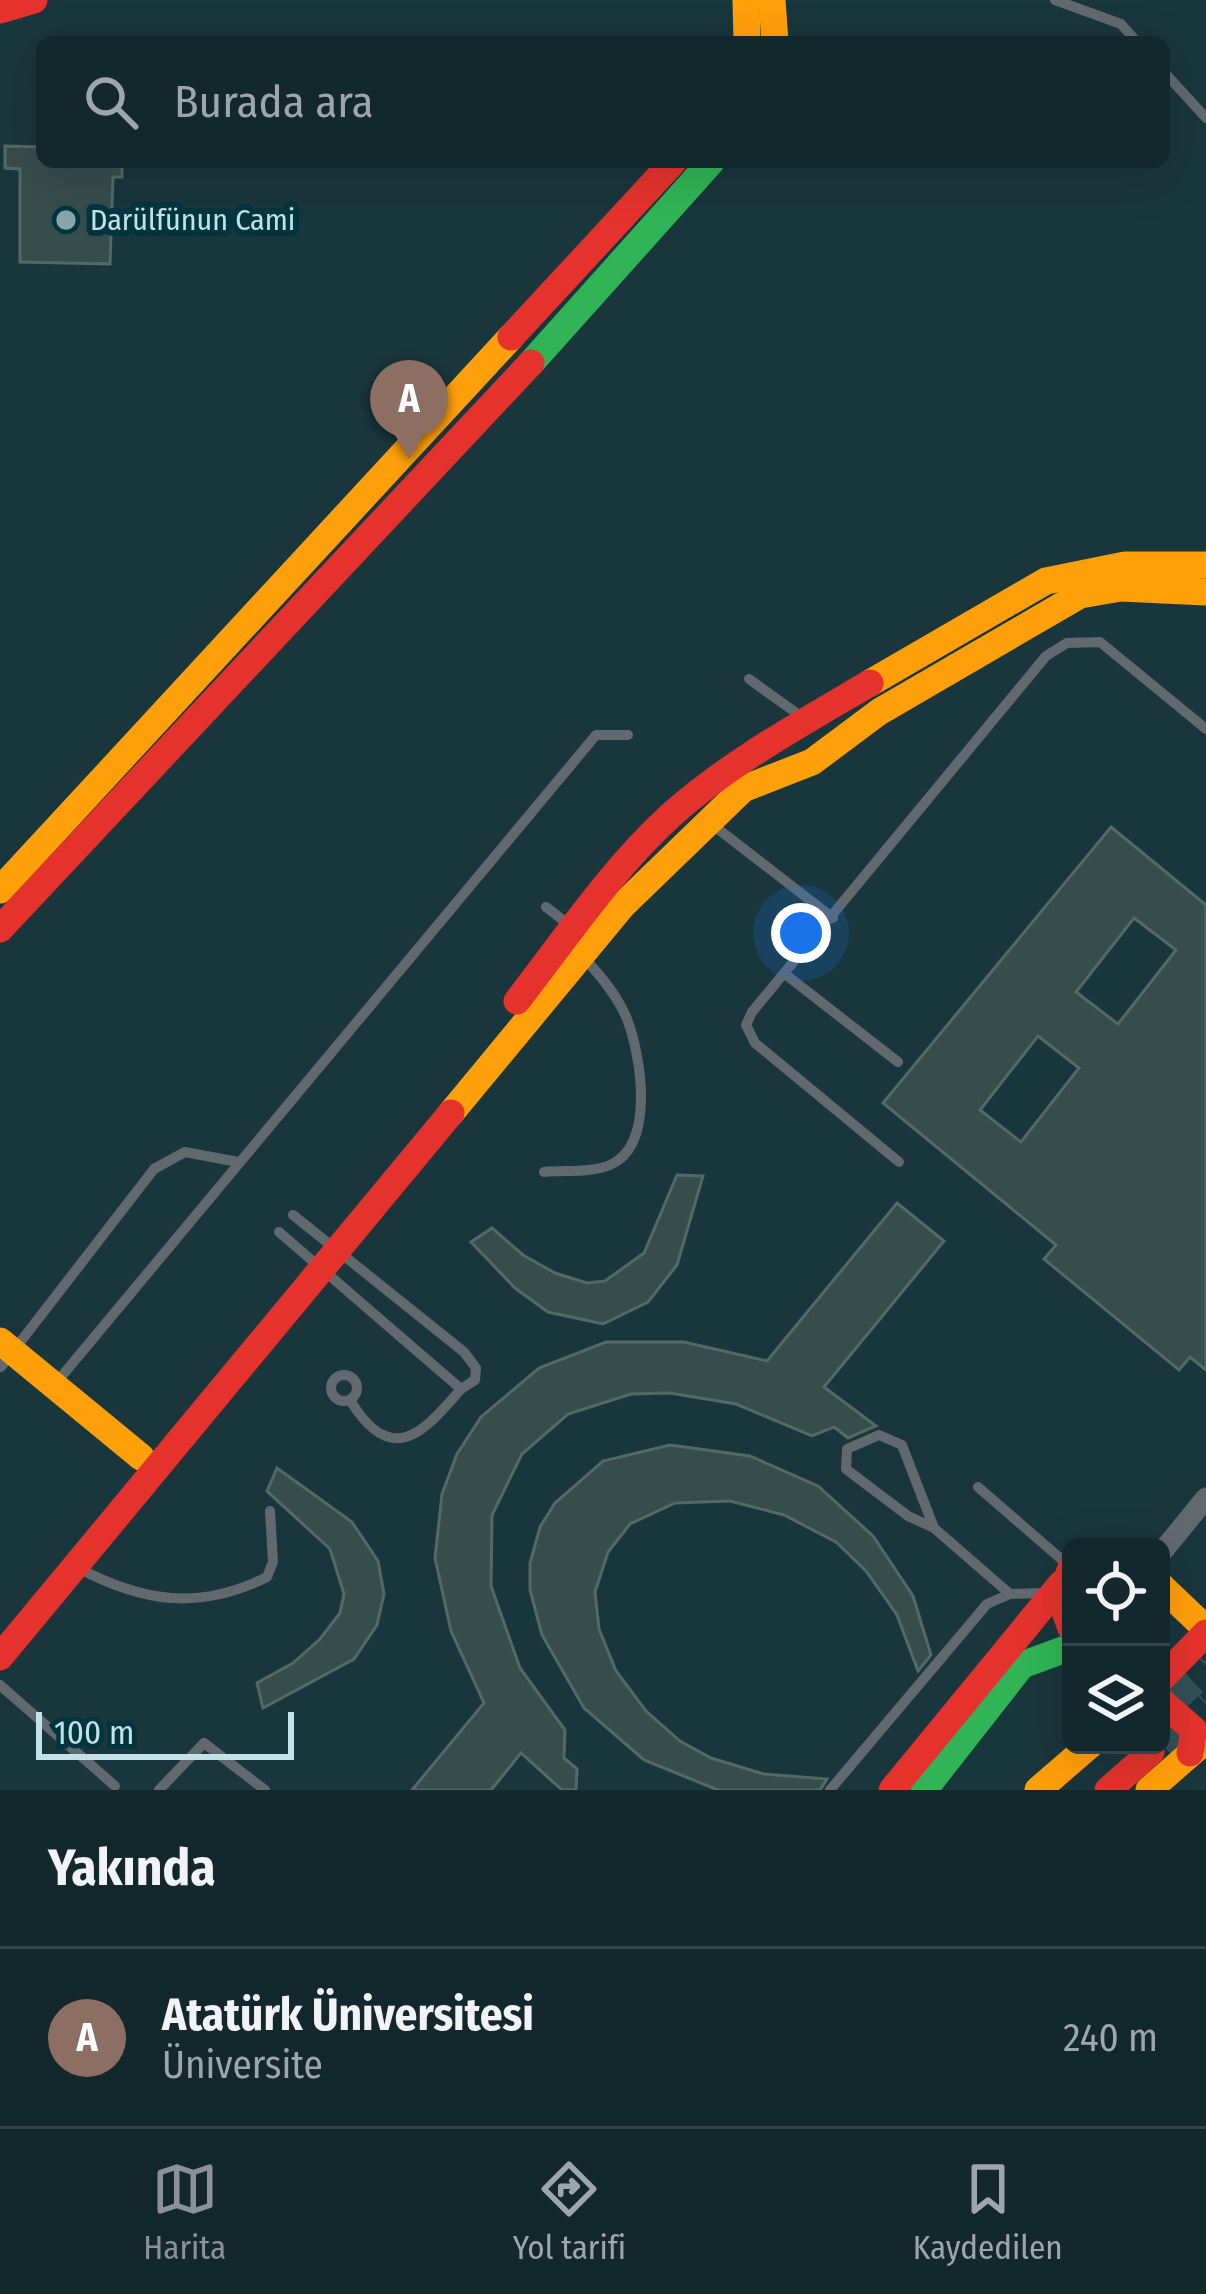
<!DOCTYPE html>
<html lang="tr">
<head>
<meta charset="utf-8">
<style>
  :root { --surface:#13282d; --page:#1c3035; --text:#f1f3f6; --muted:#9da6aa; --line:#324449; --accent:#8c9099 }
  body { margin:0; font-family:"Fira Sans Condensed",sans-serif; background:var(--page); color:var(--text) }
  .controls { position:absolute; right:36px; bottom:36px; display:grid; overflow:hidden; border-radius:18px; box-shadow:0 12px 48px #0002 }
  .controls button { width:108px; height:108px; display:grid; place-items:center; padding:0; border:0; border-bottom:3px solid var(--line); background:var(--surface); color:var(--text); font:60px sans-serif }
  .scale { position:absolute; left:36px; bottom:30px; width:258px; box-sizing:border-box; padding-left:12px; border:6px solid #c2e1e8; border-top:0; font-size:33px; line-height:42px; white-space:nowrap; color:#c2e1e8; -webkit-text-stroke:9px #003540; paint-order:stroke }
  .you { position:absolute; left:801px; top:933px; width:42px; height:42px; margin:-30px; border:9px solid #fff; border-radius:50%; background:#1a73e8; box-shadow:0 0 0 18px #1a73e833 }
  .badge { display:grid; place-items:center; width:78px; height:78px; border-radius:50%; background:var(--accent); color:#fff; font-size:39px; font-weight:700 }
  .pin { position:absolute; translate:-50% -99px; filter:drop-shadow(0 3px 6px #0008) }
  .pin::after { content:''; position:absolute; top:63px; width:42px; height:36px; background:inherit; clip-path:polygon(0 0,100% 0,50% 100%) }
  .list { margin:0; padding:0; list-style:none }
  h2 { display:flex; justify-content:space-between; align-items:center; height:156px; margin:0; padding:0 48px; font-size:51px }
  h2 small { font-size:39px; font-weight:400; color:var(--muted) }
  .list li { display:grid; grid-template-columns:78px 1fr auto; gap:36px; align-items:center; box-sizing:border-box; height:180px; padding:0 48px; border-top:3px solid var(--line) }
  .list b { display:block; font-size:45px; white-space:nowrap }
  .list p { margin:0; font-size:39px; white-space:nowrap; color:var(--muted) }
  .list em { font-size:39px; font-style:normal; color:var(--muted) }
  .icon { flex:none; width:66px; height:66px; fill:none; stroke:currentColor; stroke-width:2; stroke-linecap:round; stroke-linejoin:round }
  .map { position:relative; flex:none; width:1206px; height:1790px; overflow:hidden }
  .search { position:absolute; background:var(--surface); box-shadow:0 12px 48px #0002; left:36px; right:36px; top:36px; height:132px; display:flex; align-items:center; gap:30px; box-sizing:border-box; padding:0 42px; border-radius:18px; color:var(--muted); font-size:45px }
  .sheet { height:336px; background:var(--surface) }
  nav { display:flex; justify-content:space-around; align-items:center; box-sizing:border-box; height:168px; border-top:3px solid var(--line); background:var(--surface); font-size:33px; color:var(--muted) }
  nav a { display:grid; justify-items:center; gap:6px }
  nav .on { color:var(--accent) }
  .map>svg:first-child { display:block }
  .building { fill:#374d4b; stroke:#536966; stroke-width:3; fill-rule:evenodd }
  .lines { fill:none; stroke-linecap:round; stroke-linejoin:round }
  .highway-tunnel { stroke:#325056; stroke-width:39; stroke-dasharray:39 20; stroke-linecap:butt }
  .lane { stroke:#61696e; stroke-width:10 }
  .street { stroke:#61696e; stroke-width:21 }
  .fast { stroke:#30b455; stroke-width:27 }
  .slow { stroke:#ff9f0a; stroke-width:27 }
  .jam { stroke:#e5322d; stroke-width:27 }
  .poi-dot { fill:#87a5ac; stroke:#003540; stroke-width:4.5 }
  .labels { text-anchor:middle; stroke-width:12; stroke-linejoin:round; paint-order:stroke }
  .poi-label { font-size:30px; fill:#c2e1e8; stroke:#003540; text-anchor:start }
</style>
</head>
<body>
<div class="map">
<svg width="1206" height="1790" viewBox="0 0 1206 1790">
  <rect width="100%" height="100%" fill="#19363c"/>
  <g class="building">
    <path d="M5,146L42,147V162H122V177H113L110,264L20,262V169L5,168Z"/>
    <path d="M1111,827L1206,905V1370L1190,1357L1179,1370L1044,1259L1056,1245L883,1103ZM1134,918L1176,950L1118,1024L1076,992ZM1038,1036L1079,1068L1021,1142L980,1110Z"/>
    <path d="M677,1175L703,1176L677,1265L648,1302L603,1324L548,1312L515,1288L471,1242L492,1228L523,1255L555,1273L587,1283L605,1281L644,1253Z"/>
    <path d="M897,1203L944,1241L824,1387L876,1426L848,1438L834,1427L812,1436L736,1404L670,1393L631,1394L568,1414L522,1454L492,1515L491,1586L520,1668L565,1730L564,1758L577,1769L576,1790H562L521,1753L491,1790H412L484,1703L451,1631L435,1558L442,1494L457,1454L481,1417L539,1368L606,1342H684L767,1361Z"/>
    <path d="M670,1445L750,1456L818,1486L873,1536L913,1596L931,1655L918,1671L897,1615L866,1571L836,1542L784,1515L730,1501L675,1503L630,1524L608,1552L595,1592L599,1629L616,1671L646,1711L680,1741L711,1758L764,1774L827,1779L820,1790H718L644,1760L584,1708L542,1635L530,1590V1563L540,1527L555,1503L603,1461Z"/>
    <path d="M277,1468L352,1522L378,1561L384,1594L377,1625L354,1659L263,1708L257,1683L293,1663L320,1639L340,1613L344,1594L330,1549L267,1491Z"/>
  </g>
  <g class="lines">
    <g class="highway-tunnel">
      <path d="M1161,1704L1206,1663"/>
      <path d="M1161,1743L1206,1702"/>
    </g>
    <g class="lane">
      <path d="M1055,0L1121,24L1137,42"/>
      <path d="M1164,72L1206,118"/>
      <path d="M749,679L802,717"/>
      <path d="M709,822L833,918"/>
      <path d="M546,907L572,927"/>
      <path d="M785,974L898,1062"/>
      <path d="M899,1162L755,1043L746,1025L752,1012L1046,656L1067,643L1100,642L1206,729"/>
      <path d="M544,1172C564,1170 591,1173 610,1165C656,1145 641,1056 627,1019C617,995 601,976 584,958"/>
      <path d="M279,1232L461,1389L475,1380L476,1368L464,1352L293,1215"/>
      <path d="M1,1367L154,1169L185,1152L238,1162"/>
      <circle cx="344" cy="1388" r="13"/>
      <path d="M56,1383L596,735H628"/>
      <path d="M350,1400C392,1469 424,1432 461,1389"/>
      <path d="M978,1487L1068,1565"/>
      <path d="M934,1528L908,1516L846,1469L847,1449L879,1435L902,1445L934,1528L1010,1594"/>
      <path d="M78,1568C143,1602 199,1611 267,1577L273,1562L270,1511"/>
      <path d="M0,1685L115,1786"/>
      <path d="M159,1790L204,1743L265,1790"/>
      <path d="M830,1790L987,1604L1010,1594L1045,1593"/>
    </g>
    <path class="street" d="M1161,1553L1206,1498"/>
    <g class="fast">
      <path d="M531,363L711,162"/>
      <path d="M924,1790L1022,1665L1071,1647"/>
    </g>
    <g class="slow">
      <path d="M746,0L747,42"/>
      <path d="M772,0L775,42"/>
      <path d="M870,683L1046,581L1125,565H1206"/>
      <path d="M0,890L511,337"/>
      <path d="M451,1113L623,905L743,789L812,762L879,712L1080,595L1121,588L1206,592"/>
      <path d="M0,1341L141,1457"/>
      <path d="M1161,1586L1206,1629"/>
      <path d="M1038,1790L1090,1745"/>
      <path d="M1149,1790L1206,1740"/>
    </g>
    <g class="jam">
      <path d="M0,10L34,0"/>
      <path d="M511,337L673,162"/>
      <path d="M0,929L531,363"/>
      <path d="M517,1001C566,938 611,870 670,816C729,763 802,723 870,683"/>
      <path d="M1071,1568L1060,1598L1071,1628"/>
      <path d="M0,1657L451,1113"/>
      <path d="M1161,1679L1206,1633"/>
      <path d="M1161,1701L1194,1730L1190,1753"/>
      <path d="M892,1790L1061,1584"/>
      <path d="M1108,1790L1151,1752"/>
    </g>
  </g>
  <circle class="poi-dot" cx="66" cy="220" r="12"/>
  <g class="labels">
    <g class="poi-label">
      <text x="90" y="230">Darülfünun Cami</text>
    </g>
  </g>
</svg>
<div class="controls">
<button><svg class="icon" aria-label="locate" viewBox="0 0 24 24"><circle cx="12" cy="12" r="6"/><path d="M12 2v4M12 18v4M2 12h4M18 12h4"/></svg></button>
<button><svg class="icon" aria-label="layers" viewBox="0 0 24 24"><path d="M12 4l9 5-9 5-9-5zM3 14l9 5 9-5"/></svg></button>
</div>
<div class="scale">100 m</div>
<div class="you"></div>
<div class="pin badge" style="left:409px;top:459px;background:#8d6e63">A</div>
<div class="search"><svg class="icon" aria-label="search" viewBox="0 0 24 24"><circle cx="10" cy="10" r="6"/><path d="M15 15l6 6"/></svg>Burada ara</div>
</div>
<section class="sheet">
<h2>Yakında<small></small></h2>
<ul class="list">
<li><span class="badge" style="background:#8d6e63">A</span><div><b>Atatürk Üniversitesi</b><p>Üniversite</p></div><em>240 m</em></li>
</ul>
</section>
<nav>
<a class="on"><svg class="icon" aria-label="map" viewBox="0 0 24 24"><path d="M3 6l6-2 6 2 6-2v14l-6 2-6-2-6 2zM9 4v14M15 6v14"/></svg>Harita</a>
<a><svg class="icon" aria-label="directions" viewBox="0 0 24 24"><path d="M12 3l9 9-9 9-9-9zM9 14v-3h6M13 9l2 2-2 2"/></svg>Yol tarifi</a>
<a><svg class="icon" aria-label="saved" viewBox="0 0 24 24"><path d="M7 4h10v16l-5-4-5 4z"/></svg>Kaydedilen</a>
</nav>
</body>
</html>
